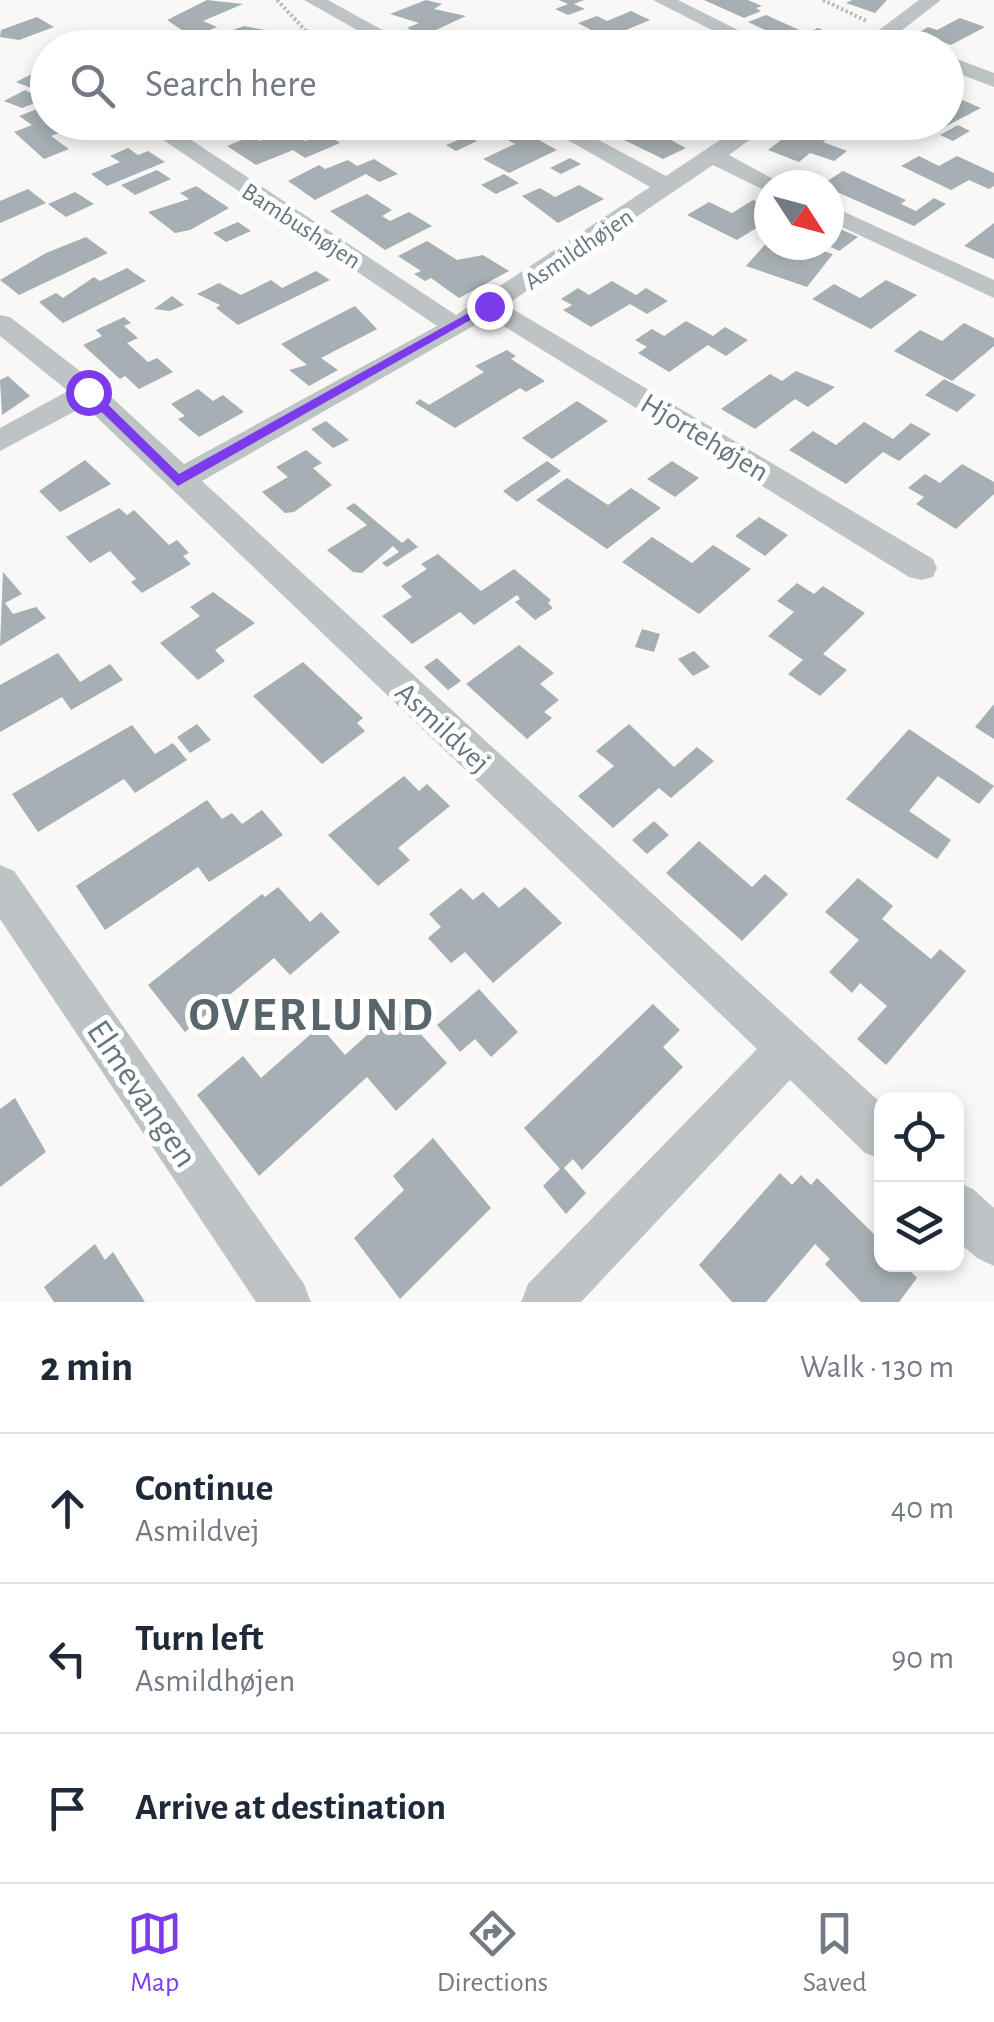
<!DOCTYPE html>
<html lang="en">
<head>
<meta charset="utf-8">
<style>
  :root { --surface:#fff; --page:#f6f6f7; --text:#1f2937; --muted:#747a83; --line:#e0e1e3; --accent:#7c3aed }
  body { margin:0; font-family:"Alegreya Sans",sans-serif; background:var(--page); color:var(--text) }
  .controls { position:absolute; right:30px; bottom:30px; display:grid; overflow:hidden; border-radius:20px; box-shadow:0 5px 15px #0003 }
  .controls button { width:90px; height:90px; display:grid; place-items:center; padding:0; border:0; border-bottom:2px solid var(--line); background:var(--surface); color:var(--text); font:50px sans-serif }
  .compass { position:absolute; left:754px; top:170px; width:90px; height:90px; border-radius:50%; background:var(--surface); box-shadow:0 5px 15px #0003; rotate:126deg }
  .stop { position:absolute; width:30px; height:30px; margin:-22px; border:8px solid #7c3aed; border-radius:50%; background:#fff }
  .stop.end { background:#7c3aed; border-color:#fff; box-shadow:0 2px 10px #0008 }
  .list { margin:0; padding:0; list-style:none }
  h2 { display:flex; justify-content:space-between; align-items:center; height:130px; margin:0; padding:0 40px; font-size:42px }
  h2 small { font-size:32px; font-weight:400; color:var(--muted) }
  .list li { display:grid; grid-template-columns:65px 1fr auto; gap:30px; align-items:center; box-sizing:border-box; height:150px; padding:0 40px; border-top:2px solid var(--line) }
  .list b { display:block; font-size:38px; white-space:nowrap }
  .list p { margin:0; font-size:32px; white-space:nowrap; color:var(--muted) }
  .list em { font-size:32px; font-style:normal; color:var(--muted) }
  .icon { flex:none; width:55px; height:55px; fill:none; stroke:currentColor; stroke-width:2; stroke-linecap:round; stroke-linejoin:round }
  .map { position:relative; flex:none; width:994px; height:1302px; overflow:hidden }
  .search { position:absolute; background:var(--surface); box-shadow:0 5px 15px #0003; left:30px; right:30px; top:30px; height:110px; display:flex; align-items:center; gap:25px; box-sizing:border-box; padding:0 35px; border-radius:55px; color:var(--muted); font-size:38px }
  .sheet { height:580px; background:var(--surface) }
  nav { display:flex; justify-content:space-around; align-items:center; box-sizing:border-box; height:140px; border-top:2px solid var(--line); background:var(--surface); font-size:28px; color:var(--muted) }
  nav a { display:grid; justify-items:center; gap:5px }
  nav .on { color:var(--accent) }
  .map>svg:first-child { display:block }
  .building { fill:#a6afb3 }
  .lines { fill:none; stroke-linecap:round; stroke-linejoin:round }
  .path { stroke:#b9bdbe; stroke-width:4; stroke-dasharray:2.5 2.5; stroke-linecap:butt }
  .street { fill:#bec4c6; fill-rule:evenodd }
  .route { fill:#7c3aed }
  .labels { text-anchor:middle; stroke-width:10; stroke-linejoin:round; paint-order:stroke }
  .far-street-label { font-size:25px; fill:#66787e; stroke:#fff }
  .street-label { font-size:30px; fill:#66787e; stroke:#fff }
  .near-street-label { font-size:35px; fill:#66787e; stroke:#fff }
  .near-district-label { font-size:48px; font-weight:bold; letter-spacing:2.5px; fill:#58656a; stroke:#fff }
</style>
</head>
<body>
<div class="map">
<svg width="994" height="1302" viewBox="0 0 994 1302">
  <rect width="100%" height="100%" fill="#f9f8f7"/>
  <g class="building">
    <path d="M207,0L243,4L203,21L217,27L192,37L167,20Z"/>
    <path d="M426,0L442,4L434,9L466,16L423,36L407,28L419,23L390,14Z"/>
    <path d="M559,0H584L574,4L585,9L568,15L555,9L568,4Z"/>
    <path d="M704,0H748L762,6L756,8L761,11L744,18Z"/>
    <path d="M852,0H887L875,13L846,3Z"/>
    <path d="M631,11L650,20L614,35L627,41L610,48H594L600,45L593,41L604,37L578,23L597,16L607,21Z"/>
    <path d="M766,15L806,33L818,28L839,37L804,48L748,22Z"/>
    <path d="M37,17L54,27L19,40L0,37L1,30Z"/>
    <path d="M960,18L985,27L951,45L918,33L928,27L937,30Z"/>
    <path d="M244,26L265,30L287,48H252L230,31Z"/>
    <path d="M671,30L709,48H631Z"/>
    <path d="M444,33L451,37L461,33L491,48H449L424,41Z"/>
    <path d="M48,66V83L36,90L16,82Z"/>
    <path d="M46,88L48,98L22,108L4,101L25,90L33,94Z"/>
    <path d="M953,96L981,108L933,133L909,122H946V99Z"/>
    <path d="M45,106L48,122L84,123L51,136L69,149L44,159L14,132L32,125L19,116Z"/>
    <path d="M193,122H220V123L190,135L179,128Z"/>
    <path d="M442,122H500L470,137L477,141L456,151L446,145L463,138Z"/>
    <path d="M635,122L643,126L694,124L667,138L686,148L663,159L612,134Z"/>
    <path d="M804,122L838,131L823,142L847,151L834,161L810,153L799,162L768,150Z"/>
    <path d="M958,125L970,131L953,141L940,135Z"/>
    <path d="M517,128L557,150L509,173L483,159L515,144L500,136Z"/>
    <path d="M287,130L305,141L324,133L340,143L305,158L293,150L256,165L227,146L252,136L260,141Z"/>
    <path d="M128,148L138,155L148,151L165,162L107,186L91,174L120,162L110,156Z"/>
    <path d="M919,156L939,166L957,156L994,173V186L989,189L969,180L951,190L901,166Z"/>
    <path d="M570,158L581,164L561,174L550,168Z"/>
    <path d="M374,159L398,174L379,182L366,174L315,200L288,181L319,165L325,169L348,160L357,166Z"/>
    <path d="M157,170L171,179L135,195L121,185Z"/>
    <path d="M843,171L906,200L901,204L916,211L934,198L946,204L914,226L821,185Z"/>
    <path d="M504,174L519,183L496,194L481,185Z"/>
    <path d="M579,185L604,199L558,223L522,196L540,188L555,197Z"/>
    <path d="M196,186L229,208L190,230L175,233L148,212L189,199L180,193Z"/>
    <path d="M28,189L46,203L0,223V201Z"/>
    <path d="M75,192L94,204L66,217L48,204Z"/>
    <path d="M367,194L392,210L382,216L390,221L409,212L432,226L385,250L330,211Z"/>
    <path d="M753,200L769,208V220L737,240L687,215L709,202L732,213Z"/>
    <path d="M238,222L251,231L226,242L213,233Z"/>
    <path d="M994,223V259L964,246Z"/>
    <path d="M836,227L858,237L839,251L829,246V231Z"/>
    <path d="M86,237L108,253L19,295L0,280L46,253Z"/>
    <path d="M769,240V245H804L833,254L807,287L746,266Z"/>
    <path d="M427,241L457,260L483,255L509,271L459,298L431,278L425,281L414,274L421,271L398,256Z"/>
    <path d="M127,268L146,281L63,323L39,302L56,293L63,298L94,277L100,281Z"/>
    <path d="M316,271L330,280L238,325L216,308L220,305L197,294L219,283L241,295L271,280L282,288Z"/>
    <path d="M886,280L917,295L871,329L812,299L834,284L860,298Z"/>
    <path d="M612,281L636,295L646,288L668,301L647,314L630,304L591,327L563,310L572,305L561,299L578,288L589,295Z"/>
    <path d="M172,296L184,305L170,311L154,309Z"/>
    <path d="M355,306L377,329L321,358L338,370L309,386L289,370L307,365L281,344Z"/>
    <path d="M124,317L131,323L124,326L138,338L127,343L148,362L157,358L173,372L139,389L125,376L120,379L83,345L102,336L96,330Z"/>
    <path d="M686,321L713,336L725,327L748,340L726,356L708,345L669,372L638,353L647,347L635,340L652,329L664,336Z"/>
    <path d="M964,323L994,338V346L952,381L894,351L920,330L942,341Z"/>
    <path d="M507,350L516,356L511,359L545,381L526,392L520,388L455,428L415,403L420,399L429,405L484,372L475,366Z"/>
    <path d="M796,371L835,387L808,407L795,399L755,429L721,409L770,374L782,381Z"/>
    <path d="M8,376L30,396L2,415L0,380Z"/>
    <path d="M944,379L976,395L957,412L925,395Z"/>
    <path d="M198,389L213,401L223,395L244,412L199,437L178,419L185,416L171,404Z"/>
    <path d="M577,401L608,421L552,459L522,438Z"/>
    <path d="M326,421L349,440L333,448L311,429Z"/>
    <path d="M864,422L893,439L911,423L931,434L899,461L883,452L846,484L789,450L813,431L836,445Z"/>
    <path d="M306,450L322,463L313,468L332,485L294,512L285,513L262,492L288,477L276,467Z"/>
    <path d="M85,460L111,484L60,512L39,491Z"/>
    <path d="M547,461L561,471L517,502L503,491Z"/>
    <path d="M672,461L699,478L675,497L647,479Z"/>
    <path d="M962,464L994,482V494L956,529L916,504L924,497L908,488L925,474L940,483Z"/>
    <path d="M567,478L608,505L631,488L661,508L607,549L536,500Z"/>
    <path d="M354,503L402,543L408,538L418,547L387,567L382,563L399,552L393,546L362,573L353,572L327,550L367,525L346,508Z"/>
    <path d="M119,508L127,515L134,510L169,545L177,540L189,553L183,556L191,564L142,593L131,582L136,579L110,551L90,563L66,537Z"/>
    <path d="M759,517L788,535L765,556L735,536Z"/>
    <path d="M652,537L692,563L713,545L751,569L699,614L622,562Z"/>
    <path d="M438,554L481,591L514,569L551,600L548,603L553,608L535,620L515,602L520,599L517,595L474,625L460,612L412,644L382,616L412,597L401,586L427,569L421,564Z"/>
    <path d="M3,572L22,594L5,603L13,614L36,607L46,618L0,646Z"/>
    <path d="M797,583L814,594L823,586L865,613L823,654L847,670L820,696L788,674L803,660L768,636L794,612L777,601Z"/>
    <path d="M213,592L255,623L215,650L225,661L198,680L160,643L200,616L190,607Z"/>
    <path d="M642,629L660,634L654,652L635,647Z"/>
    <path d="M519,645L554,673L540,684L559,700L544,712L552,718L527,739L466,684Z"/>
    <path d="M694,651L710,667L693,676L678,659Z"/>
    <path d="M58,653L80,682L110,664L123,680L71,710L62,697L0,732V685Z"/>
    <path d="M437,658L461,681L448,690L424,667Z"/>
    <path d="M303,662L363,718L357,723L365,731L322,764L253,696Z"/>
    <path d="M994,704V739L975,727Z"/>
    <path d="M197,724L211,740L190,753L177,737Z"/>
    <path d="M629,724L674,767L697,747L714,761L671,798L659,788L613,828L578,796L614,766L596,751Z"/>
    <path d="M132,725L155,754L173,743L187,760L135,793L124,779L38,832L12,794Z"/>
    <path d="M909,729L994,786L979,804L938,776L909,811L951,840L937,859L846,799Z"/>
    <path d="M404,776L419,791L427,784L450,806L398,848L410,860L378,886L328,835Z"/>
    <path d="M207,800L222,819L232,813L242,824L262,810L283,835L209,882L198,867L105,930L76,886Z"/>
    <path d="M654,821L669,835L647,854L632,840Z"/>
    <path d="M699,841L752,887L765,874L788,894L742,941L666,873Z"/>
    <path d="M858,878L893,906L882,919L931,959L940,949L966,971L886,1065L857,1039L887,1006L860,983L852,993L829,972L859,940L825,912Z"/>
    <path d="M278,887L310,922L321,912L340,932L290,975L274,958L185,1032L148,985L262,894L265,897Z"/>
    <path d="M525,887L562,923L493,983L465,952L451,963L428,938L441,927L429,914L461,888L473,900L483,892L499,908Z"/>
    <path d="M479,989L518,1032L491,1057L475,1039L460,1052L437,1025Z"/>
    <path d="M653,1004L680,1030L663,1047L683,1067L582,1170L573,1159L564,1168L586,1193L566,1214L543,1186L560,1169L524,1128Z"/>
    <path d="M397,1008L447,1063L396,1111L367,1077L259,1176L197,1095L243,1056L261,1078L320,1026L345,1055Z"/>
    <path d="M15,1098L46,1152L0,1187V1109Z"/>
    <path d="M433,1138L491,1208L400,1299L354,1238L404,1190L393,1176Z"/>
    <path d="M780,1173L792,1185L801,1175L811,1185L817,1178L882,1242V1264H904L917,1278L899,1302H861L825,1264L830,1259L815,1244L766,1302H732L699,1265Z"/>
    <path d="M95,1244L105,1260L113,1252L145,1302H54L44,1287Z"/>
  </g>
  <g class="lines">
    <g class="path">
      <path d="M277,0L322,48"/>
      <path d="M823,0L867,21"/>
      <path d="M211,134L237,122"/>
    </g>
    <g class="street">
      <path d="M304,0H328L415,48H389Z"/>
      <path d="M653,0H678L774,48H747Z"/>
      <path d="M919,0H941L879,48H855Z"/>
      <path d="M946,55L994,73V87L946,69Z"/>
      <path d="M137,122H164L456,315L650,187L536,122H565L666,176L747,122H774L729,155L784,185H769V191L764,190L713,165L506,305L933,559L937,568L933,577L921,580L909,577L489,317L202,481L882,1104V1159L865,1153L790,1080L581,1302H521L528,1284L757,1049L85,406L0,451V428L68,391L0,336V315L10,317L98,385L184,464L437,326Z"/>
      <path d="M829,205L994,280V298L829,221Z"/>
      <path d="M0,865L14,871L304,1284L311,1302H256L0,919Z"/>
      <path d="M956,1182L973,1189L994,1208V1266L977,1258L956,1240Z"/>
    </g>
  </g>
  <path class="route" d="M485,304L495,306L178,486L81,392L92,389L179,474Z"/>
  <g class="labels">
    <g class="far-street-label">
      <text transform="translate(302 225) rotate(33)" y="9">Bambushøjen</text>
      <text transform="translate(578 248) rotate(-34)" y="9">Asmildhøjen</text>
    </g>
    <g class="street-label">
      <text transform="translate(705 437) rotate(31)" y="10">Hjortehøjen</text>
      <text transform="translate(443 727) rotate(43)" y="10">Asmildvej</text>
    </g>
    <g class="near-street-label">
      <text transform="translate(143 1093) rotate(56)" y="12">Elmevangen</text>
    </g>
    <g class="near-district-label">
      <text x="312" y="1030">OVERLUND</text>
    </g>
  </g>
</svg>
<div class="controls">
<button><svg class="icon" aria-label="locate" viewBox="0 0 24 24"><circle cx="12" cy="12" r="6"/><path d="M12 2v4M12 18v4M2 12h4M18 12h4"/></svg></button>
<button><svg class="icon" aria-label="layers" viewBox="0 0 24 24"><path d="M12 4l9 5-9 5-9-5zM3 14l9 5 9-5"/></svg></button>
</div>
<svg class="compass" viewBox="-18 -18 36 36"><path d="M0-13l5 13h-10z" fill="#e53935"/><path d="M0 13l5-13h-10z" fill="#747a83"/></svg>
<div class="stop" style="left:88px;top:392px"></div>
<div class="stop end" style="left:489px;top:306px"></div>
<div class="search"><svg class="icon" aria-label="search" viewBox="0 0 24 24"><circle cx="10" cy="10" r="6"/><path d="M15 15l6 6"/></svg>Search here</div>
</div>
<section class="sheet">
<h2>2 min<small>Walk · 130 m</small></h2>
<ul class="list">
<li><svg class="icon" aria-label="ahead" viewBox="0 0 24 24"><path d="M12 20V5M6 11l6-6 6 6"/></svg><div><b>Continue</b><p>Asmildvej</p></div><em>40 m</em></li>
<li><svg class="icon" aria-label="left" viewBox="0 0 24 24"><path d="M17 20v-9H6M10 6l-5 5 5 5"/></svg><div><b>Turn left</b><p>Asmildhøjen</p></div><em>90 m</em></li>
<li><svg class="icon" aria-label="arrive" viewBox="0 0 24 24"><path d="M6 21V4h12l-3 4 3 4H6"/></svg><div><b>Arrive at destination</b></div></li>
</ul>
</section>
<nav>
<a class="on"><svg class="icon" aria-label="map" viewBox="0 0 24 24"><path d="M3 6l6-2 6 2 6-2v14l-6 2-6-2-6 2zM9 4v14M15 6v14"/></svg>Map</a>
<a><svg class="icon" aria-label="directions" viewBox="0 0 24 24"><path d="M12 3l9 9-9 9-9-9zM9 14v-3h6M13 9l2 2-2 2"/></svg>Directions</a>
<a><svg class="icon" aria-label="saved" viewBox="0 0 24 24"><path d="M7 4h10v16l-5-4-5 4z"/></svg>Saved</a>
</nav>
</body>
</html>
